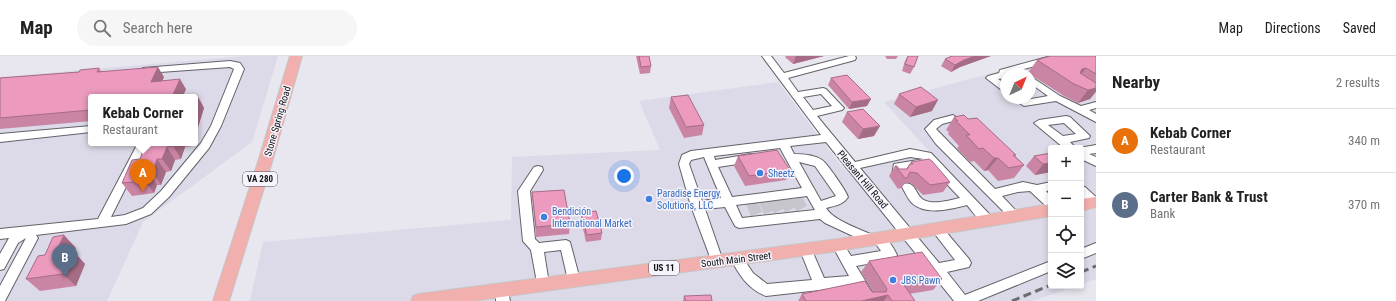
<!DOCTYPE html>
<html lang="en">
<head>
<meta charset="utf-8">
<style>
  :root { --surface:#fff; --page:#f6f6f6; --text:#222; --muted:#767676; --line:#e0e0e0; --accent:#8660da }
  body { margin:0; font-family:"Roboto Condensed",sans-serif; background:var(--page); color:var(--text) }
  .controls { position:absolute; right:12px; bottom:12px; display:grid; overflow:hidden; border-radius:4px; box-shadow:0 2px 6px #0003 }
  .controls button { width:36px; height:36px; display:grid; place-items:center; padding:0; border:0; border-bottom:1px solid var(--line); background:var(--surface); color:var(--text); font:20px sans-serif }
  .compass { position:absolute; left:1000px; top:12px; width:36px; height:36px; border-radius:50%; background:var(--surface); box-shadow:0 2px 6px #0003; rotate:43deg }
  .you { position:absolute; left:624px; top:120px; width:14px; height:14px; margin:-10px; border:3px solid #fff; border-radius:50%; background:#1a73e8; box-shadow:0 0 0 6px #1a73e833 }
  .badge { display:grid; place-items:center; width:26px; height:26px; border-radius:50%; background:var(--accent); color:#fff; font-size:13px; font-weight:700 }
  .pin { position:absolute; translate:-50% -33px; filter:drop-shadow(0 1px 2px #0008) }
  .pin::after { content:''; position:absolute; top:21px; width:14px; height:12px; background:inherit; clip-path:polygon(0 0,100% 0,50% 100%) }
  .popup { position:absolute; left:88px; top:38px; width:110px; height:52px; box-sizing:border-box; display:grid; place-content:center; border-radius:4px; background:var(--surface); filter:drop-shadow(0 1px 3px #0005); font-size:13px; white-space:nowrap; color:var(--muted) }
  .popup b { font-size:15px; color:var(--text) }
  .popup::after { content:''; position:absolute; left:50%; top:100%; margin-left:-8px; border:8px solid transparent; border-top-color:var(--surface) }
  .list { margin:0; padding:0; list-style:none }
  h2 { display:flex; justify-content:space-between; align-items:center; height:52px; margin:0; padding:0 16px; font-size:17px }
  h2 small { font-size:13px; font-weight:400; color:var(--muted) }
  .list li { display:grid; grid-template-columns:26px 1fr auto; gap:12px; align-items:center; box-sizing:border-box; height:64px; padding:0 16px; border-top:1px solid var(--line) }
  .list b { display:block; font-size:15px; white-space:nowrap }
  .list p { margin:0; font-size:13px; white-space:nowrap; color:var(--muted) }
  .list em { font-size:13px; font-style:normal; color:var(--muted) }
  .icon { flex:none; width:22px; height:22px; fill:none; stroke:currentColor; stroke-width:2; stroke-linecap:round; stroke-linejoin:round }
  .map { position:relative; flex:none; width:1096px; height:245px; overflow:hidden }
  header { display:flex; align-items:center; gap:24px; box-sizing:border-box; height:56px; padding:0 20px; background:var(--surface); border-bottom:1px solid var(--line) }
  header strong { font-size:19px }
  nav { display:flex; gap:22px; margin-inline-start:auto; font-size:14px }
  .search { width:280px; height:36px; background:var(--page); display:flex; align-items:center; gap:10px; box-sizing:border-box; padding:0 14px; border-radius:22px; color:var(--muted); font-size:15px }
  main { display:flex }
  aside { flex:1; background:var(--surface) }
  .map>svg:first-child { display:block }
  .built { fill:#dcd9e8; fill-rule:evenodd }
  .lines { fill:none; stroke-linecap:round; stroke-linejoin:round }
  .minor-tunnel { stroke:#c8c6cd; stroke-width:12; stroke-dasharray:12 6; stroke-linecap:butt }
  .minor-casing { stroke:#636268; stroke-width:2 }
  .major-casing { stroke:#c6c6c6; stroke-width:2 }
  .minor { fill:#fff; fill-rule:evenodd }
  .major { fill:#f1afad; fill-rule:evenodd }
  .rail { stroke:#6d6c71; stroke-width:3; stroke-dasharray:8 4.5; stroke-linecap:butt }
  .wall { fill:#cb85a4 }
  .shaded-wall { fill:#a56c86 }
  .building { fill:#ec9bbf; stroke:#a56c86 }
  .shop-dot { fill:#3f7fe0; stroke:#f5f3fb; stroke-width:1.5 }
  .labels { text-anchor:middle; stroke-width:3; stroke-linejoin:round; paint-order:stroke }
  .shield { fill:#f5f3fb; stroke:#555559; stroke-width:1 }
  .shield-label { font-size:9px; font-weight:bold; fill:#111113 }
  .street-label { font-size:10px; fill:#111113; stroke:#f5f3fb }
  .shop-label { font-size:10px; fill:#366cbe; stroke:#f5f3fb; text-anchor:start }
</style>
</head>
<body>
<header>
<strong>Map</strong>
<div class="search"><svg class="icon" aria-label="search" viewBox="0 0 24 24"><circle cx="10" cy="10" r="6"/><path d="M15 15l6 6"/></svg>Search here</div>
<nav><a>Map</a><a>Directions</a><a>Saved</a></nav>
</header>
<main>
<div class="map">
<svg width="1096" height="245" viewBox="0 0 1096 245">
  <rect width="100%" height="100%" fill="#e8e6ee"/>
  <g class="built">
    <path d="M245,0H278L252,86L143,166L107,245H0V21ZM91,41H195V87H91Z"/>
    <path d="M1057,0H1096V223L1081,228V92H1051V230H1076L1032,245H250L263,186L511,164L512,101L660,94L639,45L778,26L842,111L929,95L884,46ZM1006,18H1030V42H1006Z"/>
  </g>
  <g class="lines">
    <g class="minor-tunnel">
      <path d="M796,142L802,153"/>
      <path d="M785,143L791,155"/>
      <path d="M774,144L780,156"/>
      <path d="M765,145L770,157"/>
      <path d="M752,147L757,159"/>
    </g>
    <defs>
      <g id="minor">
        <path d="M762,0H771L784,17L849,0H855L856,2L855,4L788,22L798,36L823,32L826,33L842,50L844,52L842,54L817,60L855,106L910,93L931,97L992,161L994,164L992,167C982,171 973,156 967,149C951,153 926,160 912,147C908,143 905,136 902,131L904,128C915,125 915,137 922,143C932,150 950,144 960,142L928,108L923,111L903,114L901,122H893L892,119L894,108L924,103L910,101L860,112L939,207L955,204L931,173L933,170L937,168L941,170L969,203L971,207L969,211L947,216L965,239L1051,205V215L978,245H954L826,86L790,90L794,98C803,98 815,99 822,104C827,107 846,135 848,141C843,149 834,150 826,152C834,165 860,173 875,180C885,176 893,191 897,199L895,203L856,210L878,245H864L855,230L766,240C748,233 739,219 731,203L733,199L737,198L741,199L753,217L767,228L812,224L800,194L802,190L806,189L810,190L824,222L849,220L832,189L834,186L838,184L842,186L851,200L881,195L876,188L872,189L868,187L825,167L820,163L739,172L735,170L725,151L705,153L723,205L721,209L717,210L713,209L691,150L679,108L682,99L691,95L821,79ZM821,38L832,50L813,54L803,41ZM780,92L802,132L732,141L718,111L751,106L755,105L756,102L755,99L751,98L715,104L714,100ZM704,101L721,142L702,145L689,108L691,104ZM799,106L815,110L836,140L821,145ZM807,140L815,154L742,162L736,149Z"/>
        <path d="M1051,0H1065L1064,2L1006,18V22L998,23L1006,28V36L1003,35L986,22L988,20L999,17L1000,14Z"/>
        <path d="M230,5L240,7L244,13L221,70L209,92L169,141L151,158L126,168L36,179L38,182L5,245H0V230L26,182L18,187L4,213L0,214V198L9,182L0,183V173L98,163L138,87H148L111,161L125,159L143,152L161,135L201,87L211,70L234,13L230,11L146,17L143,16L141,14L143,12Z"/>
        <path d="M1030,20L1060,40L1081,50L1096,46V52L1089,54L1096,58V66L1056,45L1024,50L1012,42H1023L1026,44L1048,40L1030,27Z"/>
        <path d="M953,59L958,62L957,64L942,68L936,73L995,133L1023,126L1037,129L1051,126V134L1046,135L1051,141V152L1047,151L1030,135L1018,136L1002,140L1021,160L1019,163L1015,165L1011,163L936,88L925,73L934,64Z"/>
        <path d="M1066,60L1070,61L1090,80L1089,82L1070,86L1076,92H1064L1034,67L1039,64ZM1064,67L1076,78L1063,80L1048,69Z"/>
        <path d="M91,70V76L0,86V78Z"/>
        <path d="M1096,89V97L1089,98L1096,101V110L1081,103V92H1079Z"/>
        <path d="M538,110L542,111L543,114L530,135L535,183L539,187L566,184L570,186L580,224L579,228L574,229L569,228L568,224L561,194L544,196L549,228L548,232L543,233L538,232L531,194L523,185L518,135L534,111Z"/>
        <path d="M1081,130L1085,131L1096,141V151L1091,150L1081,141Z"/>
        <path d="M1096,187V197L1081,203V193Z"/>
        <path d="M502,228L507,230L510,245H496V234L497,230Z"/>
      </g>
      <g id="major">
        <path d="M290,0H302L272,106L229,245H213L258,106Z"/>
        <path d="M1096,141V151L1081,155V143Z"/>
        <path d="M1051,148V160L838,195L472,245H411L413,240L419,238L838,183Z"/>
      </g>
    </defs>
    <use href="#minor" class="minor-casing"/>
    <use href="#major" class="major-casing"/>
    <use href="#minor" class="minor"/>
    <use href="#major" class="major"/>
    <g class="rail">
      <path d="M1081,216L1096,210"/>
      <path d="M1012,245L1051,229"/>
    </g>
  </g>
  <g class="wall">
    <path d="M636,0H649L651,10L650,17L640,18Z"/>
    <path d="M786,0H824L793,8L785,1Z"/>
    <path d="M885,0H898L896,3H887Z"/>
    <path d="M908,0H918L914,11L910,18L902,15L905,5Z"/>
    <path d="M952,0H991L960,11L951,16L941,10L945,3Z"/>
    <path d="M1096,0V36L1090,43L1078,47L1064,40L1028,17L1037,4Z"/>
    <path d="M99,12L101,15L164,21L162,25L186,33L183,41L197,39L204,52L195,81V41H91V65L0,73V22L79,16Z"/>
    <path d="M831,22L867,50L849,53L828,29Z"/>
    <path d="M899,38L932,55L910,61L894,48Z"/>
    <path d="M671,41L704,69L702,79L684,82L669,52Z"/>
    <path d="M847,56L874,80L858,83L842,66Z"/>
    <path d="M954,61L968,63L1016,99L1015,100L1024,109L1014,122L998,125L988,114L984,115L974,105L970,106L957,92L959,90L948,78L949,76L946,74Z"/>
    <path d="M146,87H193L192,90L185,91L181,103L175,104L171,115L166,116L161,129H157L154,137L132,140L122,127L140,103Z"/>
    <path d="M1051,97V116L1035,119L1026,110L1034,100Z"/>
    <path d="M738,100L790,114L786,124L745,130L734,110Z"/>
    <path d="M911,106L950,126L943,136L923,139L911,127H905L901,132L898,133L889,120L895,110L899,113H906Z"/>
    <path d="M532,136L570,168L569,178L536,181L533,147Z"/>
    <path d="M581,157L602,177L601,184L586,186L581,164Z"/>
    <path d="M76,192L74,196L85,208L76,230L40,235L26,223L45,199Z"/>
    <path d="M869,205L942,223L933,234L909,238L915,245H798L802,238L874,236L861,216Z"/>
    <path d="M684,240L712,245H683Z"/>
  </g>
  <g class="shaded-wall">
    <path d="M796,0H824L793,8Z"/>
    <path d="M975,0H991L960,11L951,16L955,9L964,4Z"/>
    <path d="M158,11L164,21L157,36L151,26Z"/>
    <path d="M1086,12L1076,25L1082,13Z"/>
    <path d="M180,23L186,33L182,41H172Z"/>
    <path d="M1096,32V35L1090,43L1078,47L1088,34Z"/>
    <path d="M197,39L204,52L195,81V46Z"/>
    <path d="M871,43L867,50L849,53L852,46Z"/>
    <path d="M938,44L932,55L910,61L916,51Z"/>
    <path d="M880,70L874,80L858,83L863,73Z"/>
    <path d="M174,87H183L185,91L181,103L173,90Z"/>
    <path d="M167,91L175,104L171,115L162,103Z"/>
    <path d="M994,102H998L988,114L984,115Z"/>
    <path d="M157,103L166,116L161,129L153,116Z"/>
    <path d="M1051,107V116L1035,119L1043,108Z"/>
    <path d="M148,116L157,129L154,137L145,125Z"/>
    <path d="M64,179L76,192L74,196L85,208L76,230L63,218L55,198Z"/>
    <path d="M888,239L884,245H861Z"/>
  </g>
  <g class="building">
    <path d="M639,0H649L651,10L641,11Z"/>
    <path d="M908,0H918L914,11L905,8Z"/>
    <path d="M952,0H975L964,4L955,9L945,3Z"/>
    <path d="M1050,0H1096V18L1086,12L1082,13L1080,17L1096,27V32L1088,34L1074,28L1037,4Z"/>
    <path d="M158,11L151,26L180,23L172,41H91V54L0,62V22L79,16L80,14L99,12L97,16Z"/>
    <path d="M847,19L871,43L852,46L831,22Z"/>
    <path d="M921,31L938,44L916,51L899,38Z"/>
    <path d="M197,39L195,46V41H180Z"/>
    <path d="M688,39L704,69L686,71L671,41Z"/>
    <path d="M863,53L880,70L863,73L847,56Z"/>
    <path d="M964,59L968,63L977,62L1016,99H1013L1024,109L1009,112L998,102H994L983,92L979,93L966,79H970L956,65H958L954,61Z"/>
    <path d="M146,87H174L173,90L167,91L162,103H157L153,116H148L145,125L122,127L132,104L140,103Z"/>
    <path d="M777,94L790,114L749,120L738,100Z"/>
    <path d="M1051,97V107L1043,108L1034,100Z"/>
    <path d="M929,103L932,105L950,126L930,129L917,117L910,116L907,122H905L895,110H897L899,113H907L910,108H913L911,106Z"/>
    <path d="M564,134L570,168L536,171L532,136Z"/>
    <path d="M596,155L602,177L587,179L581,157Z"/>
    <path d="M64,179L55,198L73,196L63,218L26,223L38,200L45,199L53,181Z"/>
    <path d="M922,196L942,223L904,229L915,245H892L888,239L861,245H806L802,238L865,225L872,236H886L887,233L869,205Z"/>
    <path d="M711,239L712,245H686L684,240Z"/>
  </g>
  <g class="shop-dot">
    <circle cx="760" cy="117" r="4"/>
    <circle cx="649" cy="143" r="4"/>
    <circle cx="544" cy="161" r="4"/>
    <circle cx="893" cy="224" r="4"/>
  </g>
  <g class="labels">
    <g class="shield">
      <rect x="243" y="116" width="34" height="14" rx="3"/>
      <rect x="649" y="205" width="30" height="14" rx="3"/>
    </g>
    <g class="shield-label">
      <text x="260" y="126">VA 280</text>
      <text x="664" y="215">US 11</text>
    </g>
    <g class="street-label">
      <text transform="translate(277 65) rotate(-74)" y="4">Stone Spring Road</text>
      <text transform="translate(863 123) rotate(50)" y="4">Pleasant Hill Road</text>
      <text transform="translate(736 203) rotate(-7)" y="4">South Main Street</text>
    </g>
    <g class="shop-label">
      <text x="768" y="121">Sheetz</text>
      <text x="657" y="141">Paradise Energy<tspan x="657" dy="12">Solutions, LLC</tspan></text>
      <text x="552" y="159">Bendición<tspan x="552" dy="12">International Market</tspan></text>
      <text x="901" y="228">JBS Pawn</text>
    </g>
  </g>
</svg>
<div class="controls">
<button>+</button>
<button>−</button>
<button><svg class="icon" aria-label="locate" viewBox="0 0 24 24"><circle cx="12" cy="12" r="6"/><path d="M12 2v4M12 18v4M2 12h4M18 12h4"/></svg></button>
<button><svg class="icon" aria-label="layers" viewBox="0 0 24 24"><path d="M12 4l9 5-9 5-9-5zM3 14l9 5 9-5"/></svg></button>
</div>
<svg class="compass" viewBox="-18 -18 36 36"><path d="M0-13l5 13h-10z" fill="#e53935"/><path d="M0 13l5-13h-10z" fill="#767676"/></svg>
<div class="you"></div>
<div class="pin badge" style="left:143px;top:136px;background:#e8710a">A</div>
<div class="popup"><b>Kebab Corner</b>Restaurant</div>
<div class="pin badge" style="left:65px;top:221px;background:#5c6f8a">B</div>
</div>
<aside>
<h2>Nearby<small>2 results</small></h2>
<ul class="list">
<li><span class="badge" style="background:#e8710a">A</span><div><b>Kebab Corner</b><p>Restaurant</p></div><em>340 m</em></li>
<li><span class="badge" style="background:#5c6f8a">B</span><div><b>Carter Bank &amp; Trust</b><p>Bank</p></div><em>370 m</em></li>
</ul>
</aside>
</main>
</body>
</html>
